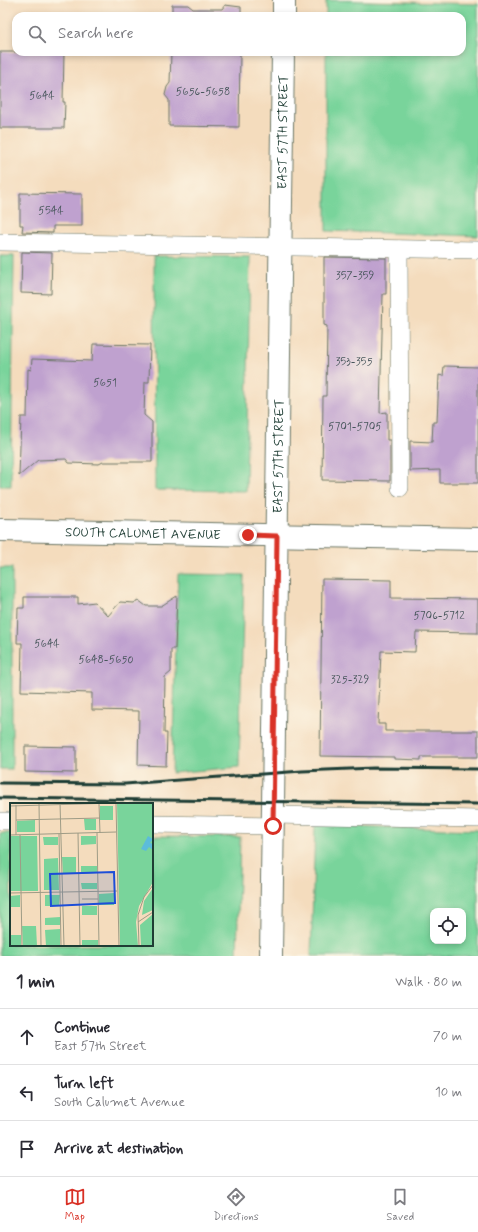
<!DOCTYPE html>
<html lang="en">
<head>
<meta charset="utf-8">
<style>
  :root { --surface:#fff; --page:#f7f7f7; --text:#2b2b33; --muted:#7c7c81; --line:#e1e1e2; --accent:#d93025 }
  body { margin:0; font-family:Mynerve,sans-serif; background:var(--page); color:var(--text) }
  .controls { position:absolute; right:12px; bottom:12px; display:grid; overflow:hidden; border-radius:8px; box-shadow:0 2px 6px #0003 }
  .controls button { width:36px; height:36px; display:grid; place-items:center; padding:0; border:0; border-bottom:1px solid var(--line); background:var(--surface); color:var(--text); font:20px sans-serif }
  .stop { position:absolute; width:12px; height:12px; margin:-9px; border:3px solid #d93025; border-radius:50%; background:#fff }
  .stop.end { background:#d93025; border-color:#fff; box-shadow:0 1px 4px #0008 }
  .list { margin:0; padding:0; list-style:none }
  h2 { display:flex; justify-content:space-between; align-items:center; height:52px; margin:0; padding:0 16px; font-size:17px }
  h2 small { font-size:13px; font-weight:400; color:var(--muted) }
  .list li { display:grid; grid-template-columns:26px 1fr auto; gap:12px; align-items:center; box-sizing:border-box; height:56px; padding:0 16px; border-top:1px solid var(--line) }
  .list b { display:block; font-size:15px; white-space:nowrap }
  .list p { margin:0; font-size:13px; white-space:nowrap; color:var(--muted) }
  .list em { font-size:13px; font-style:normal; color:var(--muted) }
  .icon { flex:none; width:22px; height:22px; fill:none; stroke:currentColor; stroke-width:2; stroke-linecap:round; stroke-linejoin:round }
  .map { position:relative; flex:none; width:478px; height:956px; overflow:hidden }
  .search { position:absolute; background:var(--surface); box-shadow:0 2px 6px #0003; left:12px; right:12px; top:12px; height:44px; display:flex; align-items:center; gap:10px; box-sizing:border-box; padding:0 14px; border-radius:12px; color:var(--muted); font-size:15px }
  .sheet { height:220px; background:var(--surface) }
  nav { display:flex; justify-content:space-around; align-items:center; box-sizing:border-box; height:56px; border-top:1px solid var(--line); background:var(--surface); font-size:11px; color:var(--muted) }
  nav a { display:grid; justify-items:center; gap:2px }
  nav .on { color:var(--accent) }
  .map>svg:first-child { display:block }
  .green { fill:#79d49b; stroke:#4c8868; fill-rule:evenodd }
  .building { fill:#bfa1cf }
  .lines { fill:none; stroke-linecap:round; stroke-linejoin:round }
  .lane-casing { stroke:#6a7564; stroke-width:18 }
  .street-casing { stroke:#6a7564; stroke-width:24 }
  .lane { stroke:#fff; stroke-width:17 }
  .street { stroke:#fff; stroke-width:22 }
  .rail { stroke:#1f3d34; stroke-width:3 }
  .route { stroke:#d93025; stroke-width:5 }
  .labels { text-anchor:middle; stroke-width:3; stroke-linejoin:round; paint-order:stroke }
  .number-label { font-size:11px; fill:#47565b }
  .street-label { font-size:13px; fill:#1f3d34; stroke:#fcf5e5 }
  .inset-road { fill:none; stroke:#9f9c86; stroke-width:1 }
  .view { fill:#1d4ed8; fill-opacity:0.15; stroke:#1d4ed8; stroke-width:2 }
  .inset-edge { fill:none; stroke:#1f3d34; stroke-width:2 }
</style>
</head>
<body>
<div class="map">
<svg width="478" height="956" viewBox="0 0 478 956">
  <rect width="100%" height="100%" fill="#fcf5e5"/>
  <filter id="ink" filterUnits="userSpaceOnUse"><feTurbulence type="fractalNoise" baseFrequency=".025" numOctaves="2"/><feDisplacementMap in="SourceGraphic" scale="8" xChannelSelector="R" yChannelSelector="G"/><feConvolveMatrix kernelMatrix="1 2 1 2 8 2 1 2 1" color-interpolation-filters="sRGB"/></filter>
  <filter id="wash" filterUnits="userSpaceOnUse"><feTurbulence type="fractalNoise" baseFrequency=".012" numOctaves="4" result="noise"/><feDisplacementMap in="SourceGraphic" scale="16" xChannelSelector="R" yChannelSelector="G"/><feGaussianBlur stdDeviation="0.9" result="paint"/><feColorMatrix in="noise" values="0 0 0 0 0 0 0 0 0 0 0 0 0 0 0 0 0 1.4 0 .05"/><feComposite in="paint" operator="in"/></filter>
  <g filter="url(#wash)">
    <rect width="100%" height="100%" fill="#f4dcbd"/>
    <g class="green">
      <path d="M326,0L478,4V236L326,231V52H462V16H326Z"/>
      <path d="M0,256H14L11,486H0Z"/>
      <path d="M154,256L250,257L246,491L155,490Z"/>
      <rect x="0" y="568" width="12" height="201"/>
      <path d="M178,574L244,575L239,767L172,773Z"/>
      <path d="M315,825L478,830V956H311ZM433,911H463V941H433Z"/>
      <path d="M0,833H11V945H152V836L240,837L237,956H0Z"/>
    </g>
    <g id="blocks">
      <g class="building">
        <path d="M172,5H188L193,9H222L225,5L241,7V16H172Z"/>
        <path d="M0,52H64L63,102H65L64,128H0Z"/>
        <path d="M171,52H240L239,127L169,126V100L165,95L167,87L170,83Z"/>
        <path d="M20,193L82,194V226H53V233L22,232L23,225H20Z"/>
        <path d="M22,252L52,253L51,294L21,293Z"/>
        <path d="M324,257L386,258V294H383L380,413L387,412V440H390V481L322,480L323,396H326L327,326L324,325Z"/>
        <path d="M93,344L150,345L149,382H145L144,415L152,422V462H103L99,464L69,463L66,459L38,460L19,476L21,417H27L28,369L31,370L32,359L92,361Z"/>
        <path d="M444,366L478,367V483H440V470L410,471V441L432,442L433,422H437L439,375L443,376Z"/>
        <path d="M322,579L391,580V598L478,599V633L416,632L415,652L381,651L378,724H385V731H478V757H421V760L394,759V757L320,756Z"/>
        <path d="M177,596L175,649H171V672L165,677L164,733H167L166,766L138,765L139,711L92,710V693L21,691L22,643H17L18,608H24V597H78V604L95,602L108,616L120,602L134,603L138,600L146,606H161Z"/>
        <path d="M25,746L76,747V773L25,772Z"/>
      </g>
    </g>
  </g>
  <g filter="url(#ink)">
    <use href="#blocks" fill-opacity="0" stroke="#6a7564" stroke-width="1"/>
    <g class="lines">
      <defs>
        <g id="lane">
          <path d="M0,242L478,250"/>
          <path d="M399,249L400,488"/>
          <path d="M273,815L478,819"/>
          <path d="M0,821H11"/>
          <path d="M152,824L273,826"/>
        </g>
        <g id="street">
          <path d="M284,16V0"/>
          <path id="s1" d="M0,530L478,539"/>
          <path id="s2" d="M271,956L283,52"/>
        </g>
      </defs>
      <use href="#lane" class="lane-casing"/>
      <use href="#street" class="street-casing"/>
      <use href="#lane" class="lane"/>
      <use href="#street" class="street"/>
      <g class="rail">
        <path d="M0,783L125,784L302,771L374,768L478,769"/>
        <path d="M0,798L478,804"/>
      </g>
    </g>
  </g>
  <g class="lines" filter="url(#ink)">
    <path class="route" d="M248,535L277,536L273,826"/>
  </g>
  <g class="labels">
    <g class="number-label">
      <text x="203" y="95">5656-5658</text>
      <text x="42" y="99">5644</text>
      <text x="51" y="214">5544</text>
      <text x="355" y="279">357-359</text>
      <text x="354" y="365">353-355</text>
      <text x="105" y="386">5651</text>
      <text x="355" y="430">5701-5705</text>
      <text x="439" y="619">5706-5712</text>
      <text x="47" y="647">5644</text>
      <text x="106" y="663">5648-5650</text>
      <text x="350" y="683">325-329</text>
    </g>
    <g class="street-label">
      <text dy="5" stroke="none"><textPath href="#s2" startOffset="824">EAST 57TH STREET</textPath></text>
      <text dy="5" stroke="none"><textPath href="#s2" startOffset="500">EAST 57TH STREET</textPath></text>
      <text dy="5" stroke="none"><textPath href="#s1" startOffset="143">SOUTH CALUMET AVENUE</textPath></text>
    </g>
  </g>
  <g transform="translate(10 803)">
    <rect width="143" height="143" fill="#f4dcbd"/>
    <path d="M107,0H143V79L129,103L126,119L128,143H110ZM90,3H103V17H90ZM74,16H86V27H75ZM25,17V29H7V18ZM0,33H27L28,88H0ZM71,33H86V41L71,42ZM33,34H48V42H34ZM52,54H66V71H53ZM48,55L49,87H34V56ZM71,63H87V70L71,71ZM71,80H87V86H72ZM143,85V107L132,112L134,98ZM104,90V102H89V91ZM10,92V104H0V93ZM35,92H50L49,103H35ZM72,103H87V112H72ZM143,111V143H131L130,122ZM50,114V122H35V115ZM12,123H26L27,143H13ZM50,126V143H36L35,127ZM0,132H11V143H0ZM72,137H88V143H72Z" fill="#79d49b"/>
    <path d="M138,33L143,36L140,40L143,41V47L139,44L136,48L131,46Z" fill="#5cbcda"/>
    <path class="inset-road" d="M29,0L31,143M50,0L54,143M106,0L109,143M89,1L90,30M6,2V32M0,3L106,0M6,17L90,15M68,30L70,143M87,30L89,143M49,31L50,89M0,32L106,29M10,32L12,143M50,89L51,143M0,90L107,88M72,96H88M128,119L143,109M129,143L128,112L134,94L143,82"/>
    <path class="view" d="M104,69L105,100L41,103L40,71Z"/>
    <rect width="143" height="143" class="inset-edge"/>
  </g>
</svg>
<div class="controls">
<button><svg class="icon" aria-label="locate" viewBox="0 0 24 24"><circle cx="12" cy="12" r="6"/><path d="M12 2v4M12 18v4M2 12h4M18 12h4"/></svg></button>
</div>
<div class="stop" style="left:273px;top:826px"></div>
<div class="stop end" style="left:248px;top:535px"></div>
<div class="search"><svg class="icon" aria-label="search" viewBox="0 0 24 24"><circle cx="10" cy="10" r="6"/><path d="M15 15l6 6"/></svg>Search here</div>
</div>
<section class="sheet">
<h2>1 min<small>Walk · 80 m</small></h2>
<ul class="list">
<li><svg class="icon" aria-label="ahead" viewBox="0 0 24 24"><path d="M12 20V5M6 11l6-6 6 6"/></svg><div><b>Continue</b><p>East 57th Street</p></div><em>70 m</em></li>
<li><svg class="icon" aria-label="left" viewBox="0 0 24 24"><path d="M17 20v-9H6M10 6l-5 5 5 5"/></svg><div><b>Turn left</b><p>South Calumet Avenue</p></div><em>10 m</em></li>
<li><svg class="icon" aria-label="arrive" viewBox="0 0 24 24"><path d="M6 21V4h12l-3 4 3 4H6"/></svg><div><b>Arrive at destination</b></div></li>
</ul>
</section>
<nav>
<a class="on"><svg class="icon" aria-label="map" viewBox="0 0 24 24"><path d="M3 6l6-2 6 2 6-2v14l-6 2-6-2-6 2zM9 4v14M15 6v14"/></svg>Map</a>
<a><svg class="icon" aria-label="directions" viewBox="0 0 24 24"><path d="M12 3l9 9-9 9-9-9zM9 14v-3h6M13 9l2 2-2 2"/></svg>Directions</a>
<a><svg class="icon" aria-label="saved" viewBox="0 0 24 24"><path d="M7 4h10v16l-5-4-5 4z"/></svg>Saved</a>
</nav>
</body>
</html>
